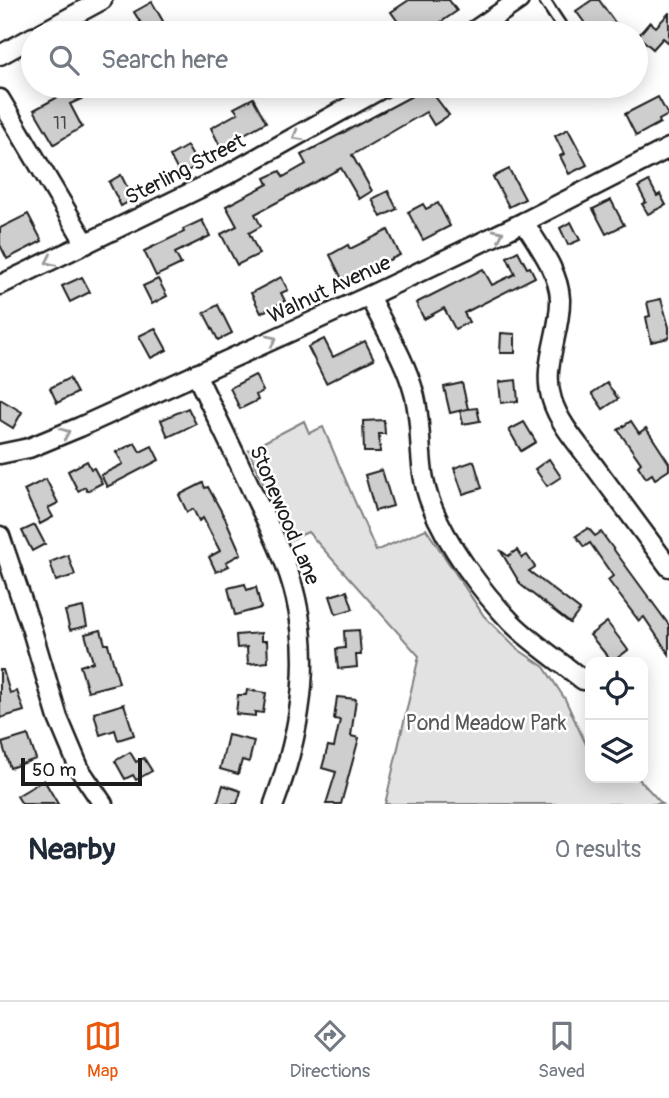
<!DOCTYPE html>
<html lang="en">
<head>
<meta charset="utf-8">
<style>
  :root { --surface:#fff; --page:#f2f2f3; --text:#1f2937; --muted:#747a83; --line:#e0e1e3; --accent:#ea580c }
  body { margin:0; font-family:Pangolin,sans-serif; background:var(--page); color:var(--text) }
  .controls { position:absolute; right:21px; bottom:21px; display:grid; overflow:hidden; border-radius:14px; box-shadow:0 4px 18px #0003 }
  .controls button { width:63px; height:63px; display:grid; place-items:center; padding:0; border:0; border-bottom:2px solid var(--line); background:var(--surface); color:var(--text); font:35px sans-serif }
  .scale { position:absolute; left:21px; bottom:18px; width:121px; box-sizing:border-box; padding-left:7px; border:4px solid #1c1c1c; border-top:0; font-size:19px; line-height:24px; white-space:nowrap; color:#1c1c1c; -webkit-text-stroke:5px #fff; paint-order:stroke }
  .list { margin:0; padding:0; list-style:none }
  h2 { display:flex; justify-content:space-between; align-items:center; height:91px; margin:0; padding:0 28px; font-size:30px }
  h2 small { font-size:23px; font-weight:400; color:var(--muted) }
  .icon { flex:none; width:38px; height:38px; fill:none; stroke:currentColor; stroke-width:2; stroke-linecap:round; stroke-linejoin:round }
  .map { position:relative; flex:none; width:669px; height:804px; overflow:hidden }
  .search { position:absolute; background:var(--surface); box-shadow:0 4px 18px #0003; left:21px; right:21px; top:21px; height:77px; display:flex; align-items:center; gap:18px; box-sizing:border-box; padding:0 24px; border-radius:38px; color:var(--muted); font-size:26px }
  .sheet { height:196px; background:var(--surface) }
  nav { display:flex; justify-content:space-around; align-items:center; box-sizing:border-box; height:98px; border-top:2px solid var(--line); background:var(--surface); font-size:19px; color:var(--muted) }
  nav a { display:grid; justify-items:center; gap:4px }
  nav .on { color:var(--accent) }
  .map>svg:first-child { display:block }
  .green { fill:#e2e2e2; stroke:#7f7f7f; stroke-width:2 }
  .building { fill:#cecece; stroke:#1c1c1c; stroke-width:2 }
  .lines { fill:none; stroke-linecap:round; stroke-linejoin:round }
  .lane-casing { stroke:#1c1c1c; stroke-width:14 }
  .street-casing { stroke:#1c1c1c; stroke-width:23 }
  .lane { stroke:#fff; stroke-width:9 }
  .street { stroke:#fff; stroke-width:18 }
  .oneway { stroke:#999 }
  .labels { text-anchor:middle; stroke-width:5; stroke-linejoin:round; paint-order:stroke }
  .number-label { font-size:18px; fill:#484848 }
  .street-label { font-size:21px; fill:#1c1c1c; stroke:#fff }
  .park-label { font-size:21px; fill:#575757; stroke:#fff }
</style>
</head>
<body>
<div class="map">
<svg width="669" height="804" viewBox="0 0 669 804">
  <rect width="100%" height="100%" fill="#fff"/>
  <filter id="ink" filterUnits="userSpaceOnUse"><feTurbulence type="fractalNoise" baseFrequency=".0143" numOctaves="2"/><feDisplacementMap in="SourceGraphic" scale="14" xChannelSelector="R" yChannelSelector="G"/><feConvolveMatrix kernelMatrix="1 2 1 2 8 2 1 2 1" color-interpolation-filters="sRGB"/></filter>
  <g filter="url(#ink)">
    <path class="green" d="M304,421L309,433L323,427L376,551L426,529L484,616L516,648L544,667L565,699L590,753V778H638L662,804H385L419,656L308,532L288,541L249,450Z"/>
    <g class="building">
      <path d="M409,0H449L457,11L425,33H406L391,12Z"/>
      <path d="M592,0H599L616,24L601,33H592L576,11Z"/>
      <path d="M152,2L164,23L147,33L134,12Z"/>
      <path d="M669,13V43L663,38L653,49L638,36L650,22L656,27Z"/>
      <path d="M78,86H85L90,95L70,104L82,127L54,144L34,110Z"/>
      <path d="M419,86H427L449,115L434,125L426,112L352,155L372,191L359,199L341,168L255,214L261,226L249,233L259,254L237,265L221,234L237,226L226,206L268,184L265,178L280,171L283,177L306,164L301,155L412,96L410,92Z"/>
      <path d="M658,97L668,115L659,120L660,123L636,136L625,114Z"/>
      <path d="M253,98L266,122L239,137L241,140L222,150L211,128L238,113L234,108Z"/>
      <path d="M568,129L587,165L569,174L560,156L564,154L555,136Z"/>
      <path d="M187,146L198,165L180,175L170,156Z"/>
      <path d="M509,169L525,199L509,207L493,177Z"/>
      <path d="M121,175L133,199L121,206L109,182Z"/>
      <path d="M649,181L657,196L660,194L666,205L648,214L642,204L646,202L638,187Z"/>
      <path d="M388,191L397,209L381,217L372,199Z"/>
      <path d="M611,200L624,225L606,234L593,209Z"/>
      <path d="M438,203L450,226L423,240L408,212L423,204L426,209Z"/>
      <path d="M28,214L42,241L7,259L0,245V228Z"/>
      <path d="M202,220L210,236L175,253L181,264L156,276L144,251L184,232L183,229Z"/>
      <path d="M571,222L580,240L568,245L560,228Z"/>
      <path d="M388,230L400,255L343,281L330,255L348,245L350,249Z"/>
      <path d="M518,251L527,268L530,267L535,277L464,313L469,322L455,329L444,308L424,319L416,303L483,269L492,285L515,274L507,257Z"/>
      <path d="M82,277L90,292L70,302L62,286Z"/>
      <path d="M281,277L288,290L281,293L285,301L261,313L251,293Z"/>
      <path d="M158,279L167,296L152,304L143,286Z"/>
      <path d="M661,299L669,327V338L651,342L646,317L650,316L647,302Z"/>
      <path d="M218,305L232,333L218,340L204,313Z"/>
      <path d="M155,328L167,350L151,358L139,336Z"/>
      <path d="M501,333L515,334V353H500Z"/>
      <path d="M324,339L333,357L365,341L374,359L326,383L308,347Z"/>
      <path d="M255,375L263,391L256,395L258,400L240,409L230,388Z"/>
      <path d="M69,378L77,393L57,403L50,388Z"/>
      <path d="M516,380L518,401L501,403L499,382Z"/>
      <path d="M462,383L468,409L477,408L480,421L463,424L460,411L467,409L450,413L444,387Z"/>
      <path d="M607,383L618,399L603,409L592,393Z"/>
      <path d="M0,399L22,412L13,428L0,420Z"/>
      <path d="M188,408L196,424L168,437L161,420Z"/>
      <path d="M384,420L385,434H379L380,452H364L363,421Z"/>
      <path d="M631,421L639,433L646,428L669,463V470L655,479L652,474L646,478L638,466L641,463L618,430Z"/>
      <path d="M524,422L536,442L521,451L509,430Z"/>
      <path d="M135,443L140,452L152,446L159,460L107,487L101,475L123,464L116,452Z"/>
      <path d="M549,459L561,477L547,486L535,469Z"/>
      <path d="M87,461L91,469L94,468L102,483L87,491L85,487L78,491L68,471Z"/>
      <path d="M474,461L482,488L463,494L454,468Z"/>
      <path d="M382,470L393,506L375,511L365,475Z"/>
      <path d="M46,479L58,503L48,508L53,517L40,524L24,490Z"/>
      <path d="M203,483L205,488L208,487L226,520L241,554L226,562L229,566L216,572L209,557L220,551L203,518L199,521L193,509L187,512L179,495Z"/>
      <path d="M35,525L45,544L32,551L22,531Z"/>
      <path d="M588,528L595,536L601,532L669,625V654L644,617L639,621L608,580L613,576L590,543L584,547L576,536Z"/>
      <path d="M500,550L508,556L517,550L522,558L527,555L535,567L529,571L580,610L570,623L521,585Z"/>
      <path d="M68,555L75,575L56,581L50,562Z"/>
      <path d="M245,584L247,590L256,587L261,608L235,615L228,588Z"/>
      <path d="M347,591L353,609L336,614L330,596Z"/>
      <path d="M83,607L87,626L70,630L65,611Z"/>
      <path d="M607,622L628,650L612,662L590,635Z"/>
      <path d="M101,630L105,644H108L119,683L88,691L80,666L93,662L85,634Z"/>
      <path d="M359,630L361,655H356L357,667L338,669L336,649L345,648L344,631Z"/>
      <path d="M261,633V641H267L268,662L248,664L247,647L237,648L236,635Z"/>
      <path d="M0,670H3L10,693L17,691L24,711L0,718Z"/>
      <path d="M247,690L266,693L263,713L255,712V716L236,714L238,695H246Z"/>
      <path d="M337,697L356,699L351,736L359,738L341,804H326L336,772L322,768L328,746L334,747L340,720L334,719Z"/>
      <path d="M124,704L134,735L118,740L115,730L100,735L94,713Z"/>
      <path d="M28,735L36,759L10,768L2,743Z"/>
      <path d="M228,735L254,741L249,762L242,760L238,774L220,769Z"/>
      <path d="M130,752L136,762L144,758L152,771L136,780L133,775L125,779L115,761Z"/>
      <path d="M44,780L58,804H22L17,796Z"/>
      <path d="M223,785L241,791L237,804H217Z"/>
    </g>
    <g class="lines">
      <defs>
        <path id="lane" d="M544,0L566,33"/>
        <g id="street">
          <path d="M41,33L102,0"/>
          <path d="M471,33L519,0"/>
          <path d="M0,55L33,37"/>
          <path d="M0,99L86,244"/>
          <path d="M524,222C538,245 559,272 560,299C561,333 541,366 552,400C559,423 578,444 592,463C618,498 643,532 669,567"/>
          <path d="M0,285L225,176L386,86"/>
          <path d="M369,296C384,327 405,359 414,393C424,429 416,468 431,504C447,545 482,592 512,623C533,644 560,661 583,680"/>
          <path d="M196,374C215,414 235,454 254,495C270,528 288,563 296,599C312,667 298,740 274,804"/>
          <path d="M0,454L29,448L80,427L369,296L524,222L669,148"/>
          <path d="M0,536L31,627L58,718L80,770L103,804"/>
        </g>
      </defs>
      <use href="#lane" class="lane-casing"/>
      <use href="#street" class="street-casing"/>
      <use href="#lane" class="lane"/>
      <use href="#street" class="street"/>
    </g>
    <defs><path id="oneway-chevron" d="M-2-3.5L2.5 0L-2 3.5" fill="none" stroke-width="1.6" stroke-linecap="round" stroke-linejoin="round" transform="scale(1.75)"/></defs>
    <g class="oneway">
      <use href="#oneway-chevron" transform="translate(297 136) rotate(150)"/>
      <use href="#oneway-chevron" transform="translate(499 234) rotate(-26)"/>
      <use href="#oneway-chevron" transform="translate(50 261) rotate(155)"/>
      <use href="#oneway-chevron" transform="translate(272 340) rotate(-24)"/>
      <use href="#oneway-chevron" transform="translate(65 433) rotate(-23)"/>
    </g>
  </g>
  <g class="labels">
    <g class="number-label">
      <text x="60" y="129">11</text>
    </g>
    <g class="street-label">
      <text transform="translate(185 169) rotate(-27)" y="7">Sterling Street</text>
      <text transform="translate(329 289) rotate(-25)" y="7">Walnut Avenue</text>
      <text transform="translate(285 515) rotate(67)" y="7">Stonewood Lane</text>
    </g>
    <g class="park-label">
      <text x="486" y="730">Pond Meadow Park</text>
    </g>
  </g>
</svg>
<div class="controls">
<button><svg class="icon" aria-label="locate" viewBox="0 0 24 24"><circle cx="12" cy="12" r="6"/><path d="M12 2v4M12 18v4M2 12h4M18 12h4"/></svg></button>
<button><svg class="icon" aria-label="layers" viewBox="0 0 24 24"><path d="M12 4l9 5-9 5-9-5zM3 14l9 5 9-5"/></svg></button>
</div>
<div class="scale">50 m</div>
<div class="search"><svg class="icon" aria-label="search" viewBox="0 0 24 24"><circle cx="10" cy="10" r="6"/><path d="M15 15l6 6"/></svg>Search here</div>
</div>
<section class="sheet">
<h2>Nearby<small>0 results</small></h2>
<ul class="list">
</ul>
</section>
<nav>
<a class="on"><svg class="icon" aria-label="map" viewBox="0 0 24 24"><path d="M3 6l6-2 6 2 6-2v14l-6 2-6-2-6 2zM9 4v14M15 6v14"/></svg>Map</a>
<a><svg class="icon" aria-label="directions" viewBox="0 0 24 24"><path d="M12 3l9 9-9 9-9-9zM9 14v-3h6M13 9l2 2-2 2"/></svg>Directions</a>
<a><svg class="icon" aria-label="saved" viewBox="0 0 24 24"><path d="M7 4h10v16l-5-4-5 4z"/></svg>Saved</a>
</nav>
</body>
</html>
